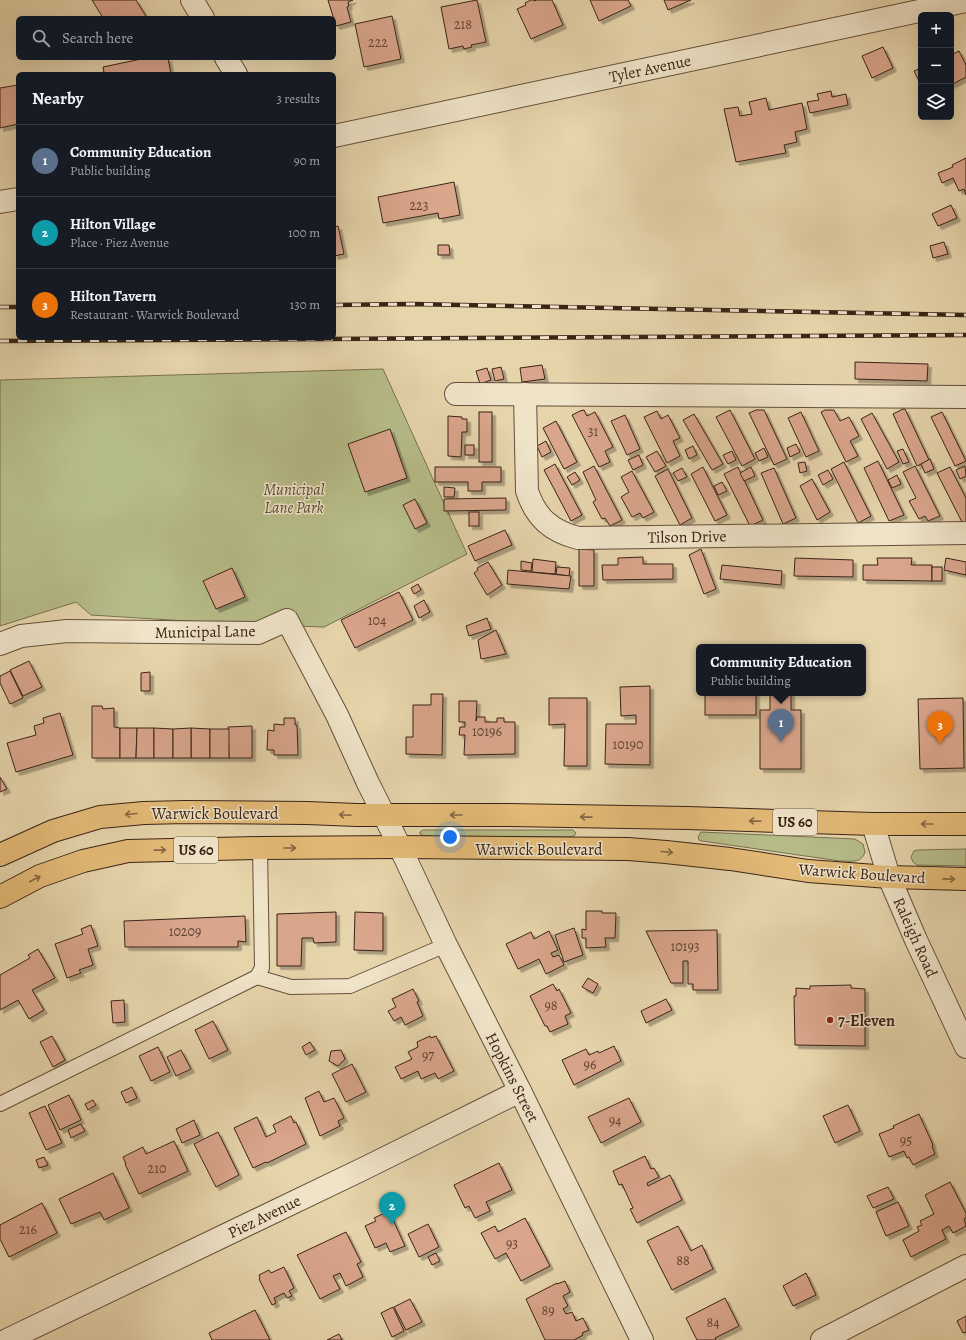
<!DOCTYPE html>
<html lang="en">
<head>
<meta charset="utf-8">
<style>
  :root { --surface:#171b24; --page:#20242c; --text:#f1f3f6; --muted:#9ea1a6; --line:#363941; --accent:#0b8043 }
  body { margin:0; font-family:Alegreya,serif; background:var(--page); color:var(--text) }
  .controls { position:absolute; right:12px; top:12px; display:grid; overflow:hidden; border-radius:6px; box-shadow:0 4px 16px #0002 }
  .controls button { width:36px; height:36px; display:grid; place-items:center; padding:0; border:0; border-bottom:1px solid var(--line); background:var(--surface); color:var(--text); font:20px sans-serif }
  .you { position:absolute; left:450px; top:837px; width:14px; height:14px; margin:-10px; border:3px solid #fff; border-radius:50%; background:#1a73e8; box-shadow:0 0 0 6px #1a73e833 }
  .badge { display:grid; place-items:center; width:26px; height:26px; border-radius:50%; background:var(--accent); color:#fff; font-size:13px; font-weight:700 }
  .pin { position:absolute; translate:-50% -33px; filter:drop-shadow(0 1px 2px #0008) }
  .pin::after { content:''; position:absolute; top:21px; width:14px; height:12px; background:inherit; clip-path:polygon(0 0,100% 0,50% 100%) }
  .popup { position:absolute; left:696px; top:644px; width:170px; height:52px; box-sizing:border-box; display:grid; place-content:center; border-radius:6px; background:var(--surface); filter:drop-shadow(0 1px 3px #0005); font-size:13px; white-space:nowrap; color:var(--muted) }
  .popup b { font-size:15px; color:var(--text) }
  .popup::after { content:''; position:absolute; left:50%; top:100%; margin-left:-8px; border:8px solid transparent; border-top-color:var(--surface) }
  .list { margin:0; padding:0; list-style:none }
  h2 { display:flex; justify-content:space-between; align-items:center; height:52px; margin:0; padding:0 16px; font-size:17px }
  h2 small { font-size:13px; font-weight:400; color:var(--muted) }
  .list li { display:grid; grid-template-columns:26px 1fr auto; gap:12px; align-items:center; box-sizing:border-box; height:72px; padding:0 16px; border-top:1px solid var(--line) }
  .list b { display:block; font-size:15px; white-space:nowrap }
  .list p { margin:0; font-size:13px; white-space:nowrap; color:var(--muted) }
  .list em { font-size:13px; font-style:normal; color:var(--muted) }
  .icon { flex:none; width:22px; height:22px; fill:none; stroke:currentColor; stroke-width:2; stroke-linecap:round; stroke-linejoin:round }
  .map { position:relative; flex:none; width:966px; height:1340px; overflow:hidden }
  .search { position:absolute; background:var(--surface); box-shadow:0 4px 16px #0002; left:16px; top:16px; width:320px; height:44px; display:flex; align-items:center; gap:10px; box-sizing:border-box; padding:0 14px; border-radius:6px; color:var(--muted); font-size:15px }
  .panel { position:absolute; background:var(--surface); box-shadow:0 4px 16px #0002; left:16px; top:72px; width:320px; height:268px; border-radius:6px }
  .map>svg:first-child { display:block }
  .green { fill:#b6bc88; stroke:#787050 }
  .building { fill:#d9a58b; stroke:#3a2317; filter:url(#shadow) }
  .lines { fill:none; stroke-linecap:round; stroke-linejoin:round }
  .service-casing { stroke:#654f3c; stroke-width:16 }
  .minor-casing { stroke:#654f3c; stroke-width:24 }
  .primary-casing { stroke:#3a2317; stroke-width:24 }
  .service { stroke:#efe3c8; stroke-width:14 }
  .minor { stroke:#efe3c8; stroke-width:22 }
  .primary { stroke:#e3ba76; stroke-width:22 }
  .rail-casing { stroke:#3a2317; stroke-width:4.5 }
  .rail { stroke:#efe3c8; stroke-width:3; stroke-dasharray:9; stroke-linecap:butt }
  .oneway { stroke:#866742 }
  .poi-dot { fill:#8f2418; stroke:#efe3c8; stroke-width:1.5 }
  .labels { text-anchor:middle; stroke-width:3; stroke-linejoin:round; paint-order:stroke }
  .number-label { font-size:14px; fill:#624434 }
  .shield { fill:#efe3c8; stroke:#705d4c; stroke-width:1 }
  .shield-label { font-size:15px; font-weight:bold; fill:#3a2317 }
  .street-label { font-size:16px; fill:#3a2317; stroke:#efe3c8 }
  .park-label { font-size:16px; font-style:italic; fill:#594933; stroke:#efe3c8 }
  .poi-label { font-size:16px; font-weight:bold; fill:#3a2317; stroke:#efe3c8; text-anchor:start }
</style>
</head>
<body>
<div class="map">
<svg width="966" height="1340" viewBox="0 0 966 1340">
  <defs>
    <filter id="shadow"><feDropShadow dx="3.5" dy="3.5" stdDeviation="0" flood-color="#0004"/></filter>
  </defs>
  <rect width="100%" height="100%" fill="#e6d4ab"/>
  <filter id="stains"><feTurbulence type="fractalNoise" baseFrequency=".005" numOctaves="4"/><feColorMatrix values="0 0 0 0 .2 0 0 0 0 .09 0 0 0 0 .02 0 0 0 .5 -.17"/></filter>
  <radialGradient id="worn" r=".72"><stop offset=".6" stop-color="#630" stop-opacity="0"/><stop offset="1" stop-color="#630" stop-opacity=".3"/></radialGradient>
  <g class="green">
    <path d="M383,369L467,554L324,627L235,624L91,615L76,602L0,626V380Z"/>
    <path d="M423,830H573L576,833L574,836L570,837L424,836L420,834V832Z"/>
    <path d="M701,832L855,839L863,844L865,852C861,864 851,861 840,861L702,841L699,840L698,837Z"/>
    <path d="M966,849V866L917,865L913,862L911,857L914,851L918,850Z"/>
  </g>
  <g class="building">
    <path d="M92,0H136L147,18H103Z"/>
    <path d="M328,0H353L348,2L349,6L347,7L351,22L336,26Z"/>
    <path d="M477,0L486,42L471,45L472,47L464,49L463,46L449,49L441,7Z"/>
    <path d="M531,0H534V1L537,0H552L563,25L531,39L517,9L526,5L525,3Z"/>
    <path d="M590,0H628L631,6L599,21Z"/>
    <path d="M664,0H691L668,10Z"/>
    <path d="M392,16L401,59L364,67L355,24Z"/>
    <path d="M883,47L893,68L872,78L862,56Z"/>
    <path d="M959,51L966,65V77L951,85V55Z"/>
    <path d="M146,58H168L171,74H95L104,72L103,67Z"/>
    <path d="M921,68V85L914,71Z"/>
    <path d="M18,85V124L0,128V88Z"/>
    <path d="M831,91L832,97L846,94L848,105L810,113L807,102L819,100L817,94Z"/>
    <path d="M766,98L769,110L802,103L807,129L795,132L797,142L784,145L786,153L736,162L724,109L738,107L740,116L752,114L749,102Z"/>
    <path d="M966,158V195L964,189L959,191L953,178L942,183L938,173L953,167L952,165Z"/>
    <path d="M454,182L460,215L439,219L438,213L383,223L378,197Z"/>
    <path d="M951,205L957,218L938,226L932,214Z"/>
    <path d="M338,226L344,254L334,256V227Z"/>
    <path d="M944,242L948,254L933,258L930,246Z"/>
    <path d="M438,245H449L450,255H438Z"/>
    <path d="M855,362L928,364L927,381L855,379Z"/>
    <path d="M542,365L545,379L522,382L520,368Z"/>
    <path d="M501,367L504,379L495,381L492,369Z"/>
    <path d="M487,368L491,380L480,384L476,371Z"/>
    <path d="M903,409H905L929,460L917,466L893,414Z"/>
    <path d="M584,410L587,416L595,412L613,447L605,451L610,462L599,467L572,415L580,411Z"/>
    <path d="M730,410L755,459L742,466L716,417Z"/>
    <path d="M756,410H764L787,459L774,465L749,413Z"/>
    <path d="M825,410H834L840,421L849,417L859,436L850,441L858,456L846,462L821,412Z"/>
    <path d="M657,411L661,419L668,415L680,438L673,441L680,456L667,463L644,417Z"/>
    <rect x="479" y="412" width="13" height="50"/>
    <path d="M801,412L819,451L806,457L788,418Z"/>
    <path d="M942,412L966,461L955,466L931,417Z"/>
    <path d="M872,413L899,462L887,469L861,419Z"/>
    <path d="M694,414L723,464L712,470L683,420Z"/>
    <path d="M625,415L640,449L627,455L611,421Z"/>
    <path d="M448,416L462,417V419H467V432H462L461,457L448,456Z"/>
    <path d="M556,421L577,462L564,469L543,428Z"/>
    <path d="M390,429L407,478L365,492L348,444Z"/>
    <path d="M546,441L551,452L542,457L537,446Z"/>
    <path d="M796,444L800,452L790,457L787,448Z"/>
    <rect x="465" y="445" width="9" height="10"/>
    <path d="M693,446L697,455L689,459L685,450Z"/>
    <path d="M764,448L768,457L759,461L755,453Z"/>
    <path d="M903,449L909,462L903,464L897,451Z"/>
    <path d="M657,451L666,466L655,472L646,457Z"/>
    <path d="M732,451L736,460L728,464L723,455Z"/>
    <path d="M639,455L643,465L633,470L628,460Z"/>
    <path d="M930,459L934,469L925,473L921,464Z"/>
    <path d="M878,461L904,515L889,521L864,468Z"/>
    <path d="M805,462L807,471L800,473L798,463Z"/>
    <path d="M844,462L871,516L858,523L831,469Z"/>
    <path d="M555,464L582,515L571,521L544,470Z"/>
    <path d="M594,466L622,520L610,526L605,518L602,519L593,502L596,500L583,472Z"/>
    <path d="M915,466L940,516L928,521L925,516L919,519L909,501L916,498L903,472Z"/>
    <path d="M965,466L966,476L960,479L956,470Z"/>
    <path d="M435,467H501V482H482V491H468V482H435Z"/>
    <path d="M703,467L727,515L715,521L691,474Z"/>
    <path d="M738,467L763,520L750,526L724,474Z"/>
    <path d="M751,467L755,476L744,481L740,473Z"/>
    <path d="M950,467L966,498V523L963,524L937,473Z"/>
    <path d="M682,468L687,477L678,481L673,473Z"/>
    <path d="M774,468L796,518L783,524L761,473Z"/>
    <path d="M668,469L692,518L680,525L655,476Z"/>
    <path d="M828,470L833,479L823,485L818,475Z"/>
    <path d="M632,471L654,512L643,518L640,513L632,517L621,497L629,492L621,477Z"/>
    <path d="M575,472L580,480L572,485L567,477Z"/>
    <path d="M897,475L901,484L892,488L888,480Z"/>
    <path d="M812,479L830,512L817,520L800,486Z"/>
    <path d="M722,482L727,491L718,495L714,486Z"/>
    <path d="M444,487L455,488L454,497H444Z"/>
    <path d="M506,498V510L444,511V499Z"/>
    <path d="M415,499L427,523L415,529L403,505Z"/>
    <rect x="469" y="512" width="10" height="14"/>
    <path d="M505,530L512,545L475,561L468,546Z"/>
    <path d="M579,549L594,550V586H579Z"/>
    <path d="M701,549L716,589L704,594L689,555Z"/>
    <path d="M643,557V564H673V579L603,580L602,565H618V558Z"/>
    <path d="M795,558L853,560V577L794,576Z"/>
    <path d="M877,558H912L911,565H932V581L863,580V565H878Z"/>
    <path d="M946,558L966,562V575L944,570Z"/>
    <path d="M533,559L556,562L555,574L532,572Z"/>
    <path d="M521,561L532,563L531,571L521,570Z"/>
    <path d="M488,562L502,585L487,595L474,573L478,570L477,568Z"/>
    <path d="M722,565L782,571L781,585L720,579Z"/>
    <path d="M557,567L570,568L569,576L556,574Z"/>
    <rect x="932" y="567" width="10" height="14"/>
    <path d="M232,568L245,597L216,609L203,581Z"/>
    <path d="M508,570L571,576L569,589L507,584Z"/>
    <path d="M418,584L421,590L414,594L411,588Z"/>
    <path d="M399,592L413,620L355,648L341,620Z"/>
    <path d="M424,600L430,612L419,618L414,606Z"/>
    <path d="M487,618L491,629L469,636L466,626Z"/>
    <path d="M496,630L506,654L481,659L478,640Z"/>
    <path d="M29,661L42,687L23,696L10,670Z"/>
    <path d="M10,671L23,698L10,704L0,683V676Z"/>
    <path d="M150,672V691H141V673Z"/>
    <path d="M650,686V765L605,764L606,724H636V715L621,716L620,687Z"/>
    <rect x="705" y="693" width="51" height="22"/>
    <path d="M770,693H791V710H801V769H760V710H770Z"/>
    <path d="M431,694H443L442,755L406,754V737H413V705H431Z"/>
    <path d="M549,698H587V766H564L565,724L549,725Z"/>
    <path d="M963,698L964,768L920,769L918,699Z"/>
    <path d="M459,701H477L476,721L477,717H485V722H497V718H504V722H515V754L464,755L465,735H459L460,727H465V722H459Z"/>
    <path d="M92,706H102L103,709L114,708V727L120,728V758H92Z"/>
    <path d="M60,713L73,755L16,772L7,743L36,735L34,726L44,723L43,718Z"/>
    <path d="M284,718H295V725H297L298,755H274V750H267L268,730L274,731V724L284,725Z"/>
    <path d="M252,726V758H229L228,727Z"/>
    <path d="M120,728H137L136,758H120Z"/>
    <path d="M137,728H154V758H136Z"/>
    <path d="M154,728L173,729V758H154Z"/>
    <path d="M191,728L210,729V758H191Z"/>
    <path d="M191,728V758H173V729Z"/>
    <rect x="210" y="729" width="19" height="29"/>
    <path d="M0,777L7,789L0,792Z"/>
    <path d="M586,911H602V913H616L615,938H605L606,947L586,948V938H582V929L586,930Z"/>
    <path d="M336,912V942L314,943L313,938H302L301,966H277V914Z"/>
    <path d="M355,912L383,913V951L354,950Z"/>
    <path d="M245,916L246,942L238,941V947H125L124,921Z"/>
    <path d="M91,925L98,946L88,949L93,965L79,970L81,973L67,978L55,944L83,934L81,929Z"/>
    <path d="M574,928L583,955L564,962L555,935Z"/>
    <path d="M717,930L718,990H693V984H688V961H683V983H671L646,931Z"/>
    <path d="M549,931L558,950L551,953L553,957L559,955L564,965L546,974L539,959L518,969L506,944L531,932L534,939Z"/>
    <path d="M38,949L55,978L32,990L44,1010L29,1019L18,1000L0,1010V975L30,958L28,955Z"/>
    <path d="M588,978L598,984L593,993L582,987Z"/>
    <path d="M553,984L557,991L559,989L571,1013L565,1016L568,1024L550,1032L547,1026H545L530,996Z"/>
    <path d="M851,985V988L865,989V1046L795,1045L794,996H796V988L810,989V986Z"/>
    <path d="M413,989L419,1001L417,1002L423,1016L405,1025L401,1017L394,1021L388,1011L396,1007L392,999Z"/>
    <path d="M666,999L672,1010L646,1023L641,1011Z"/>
    <path d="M124,1000L125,1022L113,1023L111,1001Z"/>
    <path d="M213,1021L228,1050L209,1059L195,1030Z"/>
    <path d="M52,1036L65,1060L53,1067L40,1042Z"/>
    <path d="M430,1036L431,1038L436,1036L454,1071L438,1079L435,1073L421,1079L418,1071L401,1079L395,1067L412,1059L408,1052L418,1047L417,1042Z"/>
    <path d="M310,1042L315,1050L306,1055L302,1047Z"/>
    <path d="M614,1046L621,1061L574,1085L562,1060L586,1049L589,1055L598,1051L599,1053Z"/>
    <path d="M158,1047L170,1072L151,1081L139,1056Z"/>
    <path d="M181,1050L191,1069L176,1076L167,1057Z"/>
    <path d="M341,1050L345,1059L338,1066L329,1061L331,1051Z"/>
    <path d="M352,1064L366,1092L346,1102L332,1074Z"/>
    <path d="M132,1087L137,1098L126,1103L121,1092Z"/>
    <path d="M319,1091L324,1102L334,1098L344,1118L338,1121L340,1126L320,1136L305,1098Z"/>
    <path d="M69,1095L81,1120L60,1130L48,1105Z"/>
    <path d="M629,1098L641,1122L601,1143L588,1117Z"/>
    <path d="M93,1100L96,1105L88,1110L85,1104Z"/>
    <path d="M848,1105L860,1131L835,1143L823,1116Z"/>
    <path d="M45,1106L62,1143L46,1150L29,1113Z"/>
    <path d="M919,1114L933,1145L932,1146L935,1154L913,1165L909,1157L907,1158L904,1151L889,1157L879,1134L894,1128L893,1126Z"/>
    <path d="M291,1116L294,1123L296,1122L306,1144L267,1163L266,1162L253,1168L234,1128L257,1117L266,1137L276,1132L273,1125Z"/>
    <path d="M194,1120L200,1135L182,1143L176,1129Z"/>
    <path d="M81,1124L85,1131L71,1138L68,1130Z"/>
    <path d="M218,1132L239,1175L216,1187L194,1144Z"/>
    <path d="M174,1141L188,1171L139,1194L125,1164H126L123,1157L143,1147L146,1154Z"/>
    <path d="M645,1156L651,1169L654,1168L659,1177L647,1183L648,1186L670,1175L682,1200L637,1223L630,1209L633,1208L622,1184L619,1185L613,1171Z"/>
    <path d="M44,1157L48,1165L39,1168L36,1160Z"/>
    <path d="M499,1163L512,1190L486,1202L490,1211L475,1218L469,1206L465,1208L454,1185Z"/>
    <path d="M113,1173L129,1208L104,1220L100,1212L71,1224L59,1199Z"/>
    <path d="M950,1182L966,1213V1218L964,1219L966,1226L953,1233L949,1226L942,1230L946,1239L911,1257L903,1240L919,1231L917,1227L922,1225L920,1221L934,1214L925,1195Z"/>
    <path d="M888,1187L894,1199L873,1208L867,1196Z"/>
    <path d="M898,1202L909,1226L886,1236L876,1212Z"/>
    <path d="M42,1203L57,1233L9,1257L0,1239V1225Z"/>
    <path d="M389,1211L405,1246L390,1252L386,1243L375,1248L365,1226L376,1221L374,1218Z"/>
    <path d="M525,1218L550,1266L521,1281L506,1253L495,1259L481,1233L495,1226L498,1232Z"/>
    <path d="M428,1224L439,1247L419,1257L408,1234Z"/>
    <path d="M678,1226L691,1251L702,1245L713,1269L672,1290L647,1241Z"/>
    <path d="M346,1232L361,1262L357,1264L363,1277L346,1286L340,1273L333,1276L340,1289L320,1299L297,1255Z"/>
    <path d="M436,1253L440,1261L432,1265L428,1257Z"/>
    <path d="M284,1267L294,1288L289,1291L292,1296L287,1298L284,1293L274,1298L276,1303L272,1305L259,1279L260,1278L259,1275L269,1270L271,1273Z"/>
    <path d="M806,1273L816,1295L793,1306L783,1286Z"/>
    <path d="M565,1281L570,1292L563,1296L568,1306L563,1309L566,1314L572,1312L576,1321L583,1318L589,1330L582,1333L583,1335L574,1340H545L526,1299L557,1283V1284Z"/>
    <path d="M725,1298L739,1326L715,1338L716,1340H697L686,1318Z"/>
    <path d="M410,1299L422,1322L406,1330L394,1307Z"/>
    <path d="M393,1307L404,1331L392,1337L381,1313Z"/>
    <path d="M255,1310L270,1340H212L209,1333Z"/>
    <path d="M966,1316V1332L963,1333L957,1321Z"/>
    <path d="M339,1334L342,1340H327Z"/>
  </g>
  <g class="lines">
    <defs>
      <g id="service">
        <path d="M257,977L291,987L350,986L446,945"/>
        <path d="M0,1104L257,977L262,968L260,848"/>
      </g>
      <g id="minor">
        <path d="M192,0L203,18"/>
        <path d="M226,58L236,74"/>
        <path d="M334,136L966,1"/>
        <path d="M0,202L18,199"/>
        <path d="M456,394L966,397"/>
        <path d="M525,394L527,491C536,518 551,531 578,538L966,533"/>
        <path d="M0,644L21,636L67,631L258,633L287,620L337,715L368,783L400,847L446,945L520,1091L642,1340"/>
        <path d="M873,824L889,877L916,940L966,1047"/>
        <path d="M7,1340L363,1169L520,1091"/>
        <path d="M822,1340L966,1266"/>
      </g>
      <g id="primary">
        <path d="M0,855L53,831L100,817L144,813L186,812L307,813L357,815H506L687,818L873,824H966"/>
        <path d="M0,897L40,876L83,861L128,851L260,848L400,847L628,849L666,852L730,859L808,871L889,877L966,879"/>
      </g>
    </defs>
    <use href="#service" class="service-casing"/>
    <use href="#minor" class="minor-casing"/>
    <use href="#primary" class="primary-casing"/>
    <use href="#service" class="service"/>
    <use href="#minor" class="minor"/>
    <use href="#primary" class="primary"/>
    <defs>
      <g id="rail">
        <path d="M334,305L412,304L966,315"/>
        <path d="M0,307H18"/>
        <path d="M0,341L966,335"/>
      </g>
    </defs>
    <use href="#rail" class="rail-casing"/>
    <use href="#rail" class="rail"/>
  </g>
  <defs><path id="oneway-shaft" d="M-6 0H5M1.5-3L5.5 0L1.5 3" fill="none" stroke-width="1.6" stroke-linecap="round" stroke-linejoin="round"/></defs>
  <g class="oneway">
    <use href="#oneway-shaft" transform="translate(131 814) rotate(175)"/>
    <use href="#oneway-shaft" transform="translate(345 815) rotate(-177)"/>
    <use href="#oneway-shaft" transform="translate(456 815) rotate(-180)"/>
    <use href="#oneway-shaft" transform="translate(586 817) rotate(-179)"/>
    <use href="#oneway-shaft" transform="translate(755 821) rotate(-178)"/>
    <use href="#oneway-shaft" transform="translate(927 824) rotate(-180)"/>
    <use href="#oneway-shaft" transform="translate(290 848)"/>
    <use href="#oneway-shaft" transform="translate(160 850) rotate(-1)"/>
    <use href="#oneway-shaft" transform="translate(667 852) rotate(5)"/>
    <use href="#oneway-shaft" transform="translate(35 879) rotate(-27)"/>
    <use href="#oneway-shaft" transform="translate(949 879) rotate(1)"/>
  </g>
  <circle class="poi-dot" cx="830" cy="1020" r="4"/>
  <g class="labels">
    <g class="number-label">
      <text x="463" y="29">218</text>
      <text x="378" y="47">222</text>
      <text x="419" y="210">223</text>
      <text x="593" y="436">31</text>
      <text x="377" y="625">104</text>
      <text x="487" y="736">10196</text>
      <text x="628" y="749">10190</text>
      <text x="185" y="936">10209</text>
      <text x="685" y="951">10193</text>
      <text x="551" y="1010">98</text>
      <text x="428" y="1060">97</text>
      <text x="590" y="1069">96</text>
      <text x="615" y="1125">94</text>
      <text x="906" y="1145">95</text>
      <text x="157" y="1173">210</text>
      <text x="28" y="1234">216</text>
      <text x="512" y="1248">93</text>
      <text x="683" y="1265">88</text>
      <text x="548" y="1315">89</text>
      <text x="713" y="1327">84</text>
    </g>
    <g class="shield">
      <rect x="773" y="809" width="44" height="26" rx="3"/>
      <rect x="174" y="837" width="44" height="26" rx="3"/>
    </g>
    <g class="shield-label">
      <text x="795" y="827">US 60</text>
      <text x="196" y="855">US 60</text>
    </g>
    <g class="street-label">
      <text transform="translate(650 68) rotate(-12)" y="6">Tyler Avenue</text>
      <text transform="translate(687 536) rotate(-1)" y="6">Tilson Drive</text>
      <text transform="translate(205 631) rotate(-1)" y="6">Municipal Lane</text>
      <text x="215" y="819">Warwick Boulevard</text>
      <text x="539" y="855">Warwick Boulevard</text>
      <text transform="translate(862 873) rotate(4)" y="6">Warwick Boulevard</text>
      <text transform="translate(916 937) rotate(66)" y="6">Raleigh Road</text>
      <text transform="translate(513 1077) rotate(63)" y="6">Hopkins Street</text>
      <text transform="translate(264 1216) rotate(-26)" y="6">Piez Avenue</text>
    </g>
    <g class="park-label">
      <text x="294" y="495">Municipal<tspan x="294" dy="18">Lane Park</tspan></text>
    </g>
    <g class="poi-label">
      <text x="838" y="1026">7-Eleven</text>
    </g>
  </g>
  <rect width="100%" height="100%" filter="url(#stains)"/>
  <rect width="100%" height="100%" fill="url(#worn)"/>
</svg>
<div class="controls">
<button>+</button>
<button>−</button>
<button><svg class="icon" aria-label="layers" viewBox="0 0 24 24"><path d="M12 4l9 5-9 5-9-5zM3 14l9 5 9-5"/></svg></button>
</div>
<div class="you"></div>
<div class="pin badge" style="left:781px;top:742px;background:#5c6f8a">1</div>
<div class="popup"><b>Community Education</b>Public building</div>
<div class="pin badge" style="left:392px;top:1225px;background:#0f9aa8">2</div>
<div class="pin badge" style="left:940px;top:744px;background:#e8710a">3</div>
<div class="search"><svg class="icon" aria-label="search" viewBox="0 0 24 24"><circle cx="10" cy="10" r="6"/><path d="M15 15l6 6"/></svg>Search here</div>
<section class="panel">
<h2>Nearby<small>3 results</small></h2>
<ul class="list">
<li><span class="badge" style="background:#5c6f8a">1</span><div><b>Community Education</b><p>Public building</p></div><em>90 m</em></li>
<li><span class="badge" style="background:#0f9aa8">2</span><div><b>Hilton Village</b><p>Place · Piez Avenue</p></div><em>100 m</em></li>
<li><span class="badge" style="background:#e8710a">3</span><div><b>Hilton Tavern</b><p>Restaurant · Warwick Boulevard</p></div><em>130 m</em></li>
</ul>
</section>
</div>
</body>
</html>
